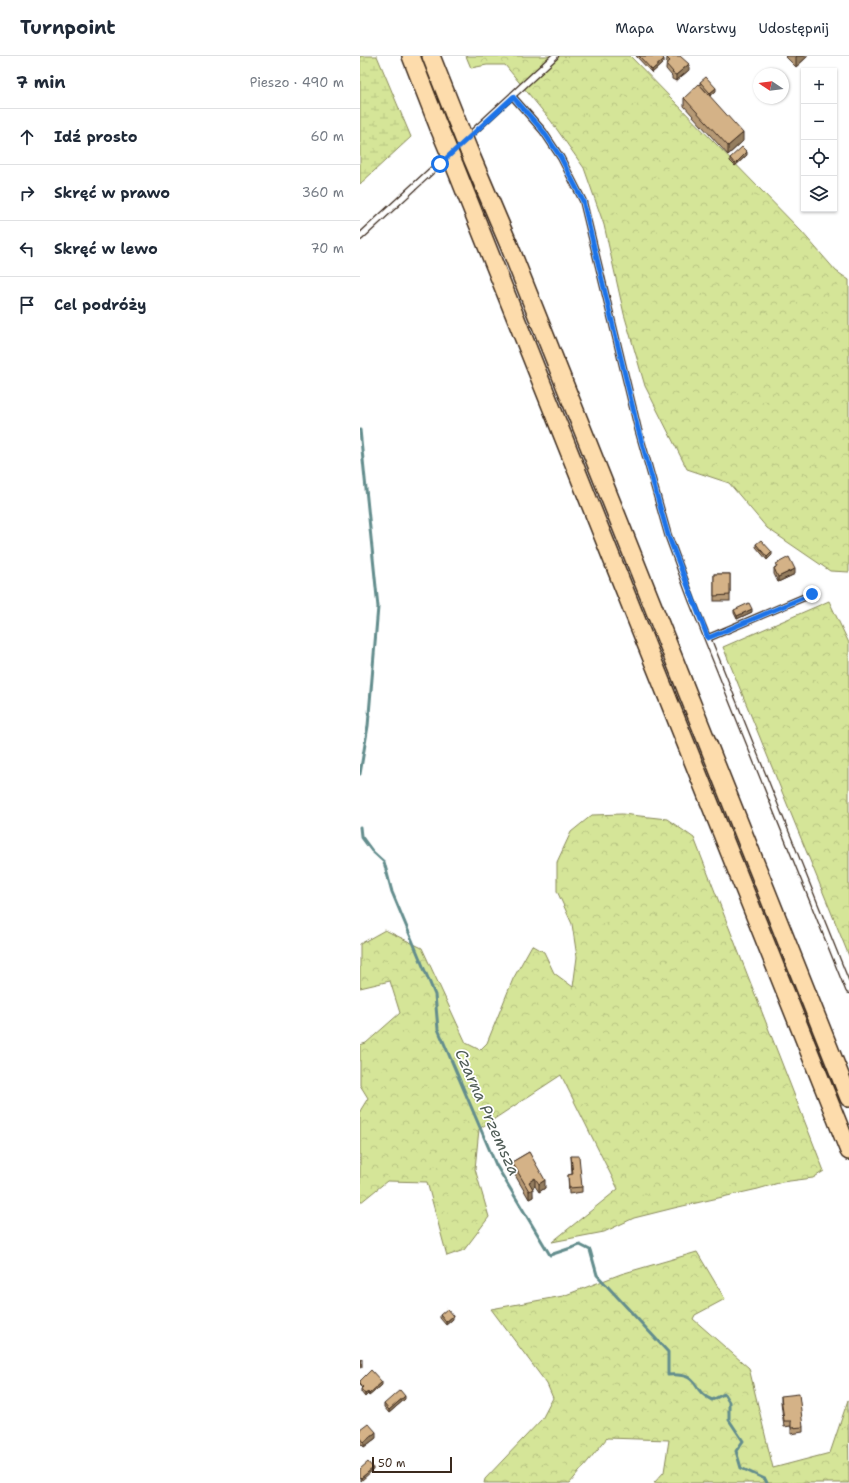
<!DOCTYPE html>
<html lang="pl">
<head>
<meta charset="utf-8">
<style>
  :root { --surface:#fff; --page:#f2f2f3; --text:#1f2937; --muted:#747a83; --line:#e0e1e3 }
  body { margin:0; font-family:"Shantell Sans",sans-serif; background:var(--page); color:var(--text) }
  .controls { position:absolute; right:12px; top:12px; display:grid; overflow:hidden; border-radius:0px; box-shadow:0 1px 3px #0004 }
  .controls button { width:36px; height:36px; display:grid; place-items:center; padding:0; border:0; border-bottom:1px solid var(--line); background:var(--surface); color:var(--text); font:20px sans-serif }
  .compass { position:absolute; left:393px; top:12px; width:36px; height:36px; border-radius:50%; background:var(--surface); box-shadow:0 1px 3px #0004; rotate:283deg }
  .scale { position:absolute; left:12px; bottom:10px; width:80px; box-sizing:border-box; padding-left:4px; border:2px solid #3b2a1e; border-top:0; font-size:11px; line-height:14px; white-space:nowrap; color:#3b2a1e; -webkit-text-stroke:3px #fff; paint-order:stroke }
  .stop { position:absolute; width:12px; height:12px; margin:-9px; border:3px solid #1a73e8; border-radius:50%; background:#fff }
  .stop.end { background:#1a73e8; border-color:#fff; box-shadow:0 1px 4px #0008 }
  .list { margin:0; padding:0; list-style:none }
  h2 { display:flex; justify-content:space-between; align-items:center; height:52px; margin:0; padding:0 16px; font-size:17px }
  h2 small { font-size:13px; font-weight:400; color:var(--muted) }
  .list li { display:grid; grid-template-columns:26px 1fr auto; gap:12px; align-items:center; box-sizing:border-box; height:56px; padding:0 16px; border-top:1px solid var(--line) }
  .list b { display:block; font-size:15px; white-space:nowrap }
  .list em { font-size:13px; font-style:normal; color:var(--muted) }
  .icon { flex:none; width:22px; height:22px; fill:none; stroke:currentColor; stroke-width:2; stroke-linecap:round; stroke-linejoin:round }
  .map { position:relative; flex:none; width:489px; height:1427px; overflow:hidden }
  header { display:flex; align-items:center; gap:24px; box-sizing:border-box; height:56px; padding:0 20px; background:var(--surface); border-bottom:1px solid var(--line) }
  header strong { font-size:19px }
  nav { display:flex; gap:22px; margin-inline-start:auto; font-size:14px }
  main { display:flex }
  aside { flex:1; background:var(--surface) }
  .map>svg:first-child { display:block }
  .forest { fill:url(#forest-crowns); stroke:#88885b }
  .wetland { fill:url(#wetland-marsh); stroke:#88885b }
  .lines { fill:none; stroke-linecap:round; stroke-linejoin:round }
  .stream { stroke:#638d8d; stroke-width:3 }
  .service-casing { stroke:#3b2a1e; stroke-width:8 }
  .primary-casing { stroke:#3b2a1e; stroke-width:20 }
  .service { stroke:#fff; stroke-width:5.5 }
  .primary { stroke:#fddcac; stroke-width:17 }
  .primary-bridge-casing { stroke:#3b2a1e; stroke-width:20; stroke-linecap:butt }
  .primary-bridge { stroke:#fddcac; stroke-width:17 }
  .wall { fill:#b69974; stroke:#3b2a1e }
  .shaded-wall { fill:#947d5e; stroke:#3b2a1e }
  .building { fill:#d4b287; stroke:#3b2a1e }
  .route { stroke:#1a73e8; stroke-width:5 }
  .labels { text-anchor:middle; stroke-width:3.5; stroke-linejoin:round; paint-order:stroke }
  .water-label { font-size:16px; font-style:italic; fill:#4f5c56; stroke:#fff }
</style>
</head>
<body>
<header>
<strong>Turnpoint</strong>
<nav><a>Mapa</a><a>Warstwy</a><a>Udostępnij</a></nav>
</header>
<main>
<aside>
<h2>7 min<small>Pieszo · 490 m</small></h2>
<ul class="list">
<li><svg class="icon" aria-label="ahead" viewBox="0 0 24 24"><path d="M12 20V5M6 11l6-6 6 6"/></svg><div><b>Idź prosto</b></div><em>60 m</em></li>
<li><svg class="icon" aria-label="right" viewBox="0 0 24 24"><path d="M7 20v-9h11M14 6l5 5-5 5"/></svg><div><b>Skręć w prawo</b></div><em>360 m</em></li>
<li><svg class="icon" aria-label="left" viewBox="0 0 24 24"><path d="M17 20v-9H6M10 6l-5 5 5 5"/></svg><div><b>Skręć w lewo</b></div><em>70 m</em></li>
<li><svg class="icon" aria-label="arrive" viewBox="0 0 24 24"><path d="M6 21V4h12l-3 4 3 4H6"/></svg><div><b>Cel podróży</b></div></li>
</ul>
</aside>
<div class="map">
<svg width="489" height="1427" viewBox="0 0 489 1427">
  <defs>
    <pattern id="forest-crowns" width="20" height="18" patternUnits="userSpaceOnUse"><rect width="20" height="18" fill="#d5e598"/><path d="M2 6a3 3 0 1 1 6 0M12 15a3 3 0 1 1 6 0" fill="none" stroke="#b8c583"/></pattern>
    <pattern id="wetland-marsh" width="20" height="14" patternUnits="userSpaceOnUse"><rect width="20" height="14" fill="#d5e598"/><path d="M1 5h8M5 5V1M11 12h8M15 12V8" fill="none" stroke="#b8c583"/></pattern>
  </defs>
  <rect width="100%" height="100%" fill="#fff"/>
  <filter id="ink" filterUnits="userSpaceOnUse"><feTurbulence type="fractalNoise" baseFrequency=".025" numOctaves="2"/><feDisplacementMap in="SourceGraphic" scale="8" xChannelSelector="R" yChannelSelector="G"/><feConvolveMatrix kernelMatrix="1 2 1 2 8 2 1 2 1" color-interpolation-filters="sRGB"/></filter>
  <g filter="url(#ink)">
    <g class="forest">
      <path d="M106,0H270L441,175L476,215L489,224V516L470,515L407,472L369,427L327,413L285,330L264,258L244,169L224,112L191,65L145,9H127L111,12Z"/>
      <path d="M469,545L489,587V900L363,591Z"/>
      <path d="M262,758L307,763L334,782L464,1115L453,1122L422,1126L398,1133L314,1152L274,1162L244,1176L192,1186L258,1133L201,1019L119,1073L115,1113L129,1161L104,1194L87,1200L67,1126L27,1125L0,1147V1055L8,1042L0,1029V989L6,987L40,957L30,925L0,932V888L25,874L62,892L106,987L120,994L127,987L153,923L172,889L184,896L194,917L213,931L217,901L212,868L197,835V806L211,776L232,759Z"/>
      <path d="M337,1196L365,1243L335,1259L333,1263L389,1312L413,1412L470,1397L488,1344L489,1427H294L304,1416L309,1384L247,1382L210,1427H124L125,1423L182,1363L193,1342L187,1328L131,1253L203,1240L261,1218Z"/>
    </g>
    <path class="wetland" d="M0,0H17L51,81L0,128Z"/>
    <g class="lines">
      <g class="stream">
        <path d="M0,374L18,551L8,670L0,718"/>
        <path d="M0,771L1,780L12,795L24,806L32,836L75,939L78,973L136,1109L190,1199L220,1189L230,1194L237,1219L308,1296V1319C343,1317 329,1334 352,1344L364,1338L369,1346V1364L383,1385L376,1395L381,1412L405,1423L407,1427"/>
      </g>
      <defs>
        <g id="service">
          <path d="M153,41L183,75L201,102L223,145L278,373L308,479L332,544L489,934"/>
          <path d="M0,181L195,0"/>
          <path d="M348,582L452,538"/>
        </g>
        <g id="primary">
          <path d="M51,0L79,72"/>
          <path d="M71,0L94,58"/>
          <path d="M109,95L149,189L489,1042"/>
          <path d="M94,108L489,1095"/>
        </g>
      </defs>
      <use href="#service" class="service-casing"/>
      <use href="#primary" class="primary-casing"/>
      <use href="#service" class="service"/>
      <use href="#primary" class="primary"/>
      <defs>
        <g id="primary-bridge">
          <path d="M94,58L109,95"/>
          <path d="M79,72L94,108"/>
        </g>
      </defs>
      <use href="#primary-bridge" class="primary-bridge-casing"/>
      <use href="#primary-bridge" class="primary-bridge"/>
    </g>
    <g class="wall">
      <path d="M276,0H301L304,6L292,17Z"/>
      <path d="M425,0H448L436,11Z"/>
      <path d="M307,2L329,14L316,25L312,23V20L306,13Z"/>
      <path d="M340,26L356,35L350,40L340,29Z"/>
      <path d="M324,42L383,85L368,99L324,50Z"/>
      <path d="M387,99L375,110L370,105V102Z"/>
      <path d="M396,488L412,499L407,504L396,491Z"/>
      <path d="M416,508L435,518L418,526L414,518V512L416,511Z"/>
      <rect x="354" y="518" width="16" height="27"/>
      <path d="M374,554L392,556L377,563L374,557Z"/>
      <path d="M169,1096L185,1132L179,1136L175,1130L172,1132L173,1141L169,1143L152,1114V1106Z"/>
      <path d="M211,1100L222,1131V1136L209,1138L208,1119L212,1118Z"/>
      <path d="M80,1259L93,1263L86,1269L80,1262Z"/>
      <path d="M0,1325L22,1329L9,1340L8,1338L5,1341L1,1336V1333L2,1332L0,1330Z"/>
      <path d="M421,1340L443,1371V1376L431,1378V1370L424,1371L421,1346Z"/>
      <path d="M45,1343L29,1357L24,1351V1348Z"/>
      <path d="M0,1373L16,1382L4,1391L0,1387Z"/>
    </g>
    <g class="shaded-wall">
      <path d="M437,0H448L436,11V1Z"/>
      <path d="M304,3V6L292,17V14Z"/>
      <path d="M329,8V14L316,25V19Z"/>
      <path d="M356,32V35L350,40V37Z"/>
      <path d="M383,77V85L368,99V90Z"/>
      <path d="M387,96V99L375,110V108Z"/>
      <path d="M412,496V499L407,504V501Z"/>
      <path d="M435,513V518L418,526V521Z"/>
      <path d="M392,553V556L377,563V560Z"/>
      <path d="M175,1122V1130L169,1134V1126Z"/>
      <path d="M185,1124V1132L179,1136V1128Z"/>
      <path d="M173,1133V1141L169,1143V1135Z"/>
      <path d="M93,1260V1263L86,1269V1266Z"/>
      <path d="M2,1303V1311L0,1312V1304Z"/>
      <path d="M22,1326V1329L9,1340V1338Z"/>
      <path d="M8,1336V1338L5,1341V1338Z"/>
      <path d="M45,1340V1343L29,1357V1354Z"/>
      <path d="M16,1376V1382L4,1391V1386Z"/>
      <path d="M13,1412V1414L1,1425V1422Z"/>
    </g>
    <g class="building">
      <path d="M279,0H301L304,3L292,14Z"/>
      <path d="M309,0H320L329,8L316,19L312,17L313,16L306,8L310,5L307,2Z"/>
      <path d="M346,21L356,32L350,37L340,26Z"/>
      <path d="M339,28L383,77L368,90L324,42Z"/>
      <path d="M382,91L387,96L375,108L370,102Z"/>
      <path d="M401,484L412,496L407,501L396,488Z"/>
      <path d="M429,501L435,513L418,521L414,512L417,511L416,508Z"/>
      <path d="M354,518H370V539L354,540Z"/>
      <path d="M389,547L392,553L377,560L374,554Z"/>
      <path d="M169,1096L185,1124L179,1128L175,1122L169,1126L173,1133L169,1135L152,1106Z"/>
      <path d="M211,1100H219L222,1131L209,1132L208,1119L213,1118Z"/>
      <path d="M87,1253L93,1260L86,1266L80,1259Z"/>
      <path d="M11,1314L22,1326L9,1338L8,1336L5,1338L1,1333L3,1331L0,1328V1325Z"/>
      <path d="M40,1334L45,1340L29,1354L24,1348Z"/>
      <path d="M439,1338L443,1371L431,1372V1365H424L421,1340Z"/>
      <path d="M8,1367L16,1376L4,1386L0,1381V1373Z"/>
      <path d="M8,1406L13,1412L1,1422L0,1421V1413Z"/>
    </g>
  </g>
  <g class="lines" filter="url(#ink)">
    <path class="route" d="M80,108L153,41L183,75L201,102L223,145L278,373L308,479L348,582L452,538"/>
  </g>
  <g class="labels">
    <g class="water-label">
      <text transform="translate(128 1056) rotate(66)" y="6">Czarna Przemsza</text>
    </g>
  </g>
</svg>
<div class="controls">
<button>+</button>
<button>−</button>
<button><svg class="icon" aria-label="locate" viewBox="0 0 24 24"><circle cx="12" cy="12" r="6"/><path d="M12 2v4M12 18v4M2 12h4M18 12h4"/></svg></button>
<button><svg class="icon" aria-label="layers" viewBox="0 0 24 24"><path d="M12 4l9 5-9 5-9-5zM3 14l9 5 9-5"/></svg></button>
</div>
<svg class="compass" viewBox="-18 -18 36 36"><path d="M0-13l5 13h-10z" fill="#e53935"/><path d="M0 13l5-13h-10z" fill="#747a83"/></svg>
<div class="scale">50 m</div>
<div class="stop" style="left:80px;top:108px"></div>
<div class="stop end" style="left:452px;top:538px"></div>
</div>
</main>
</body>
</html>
